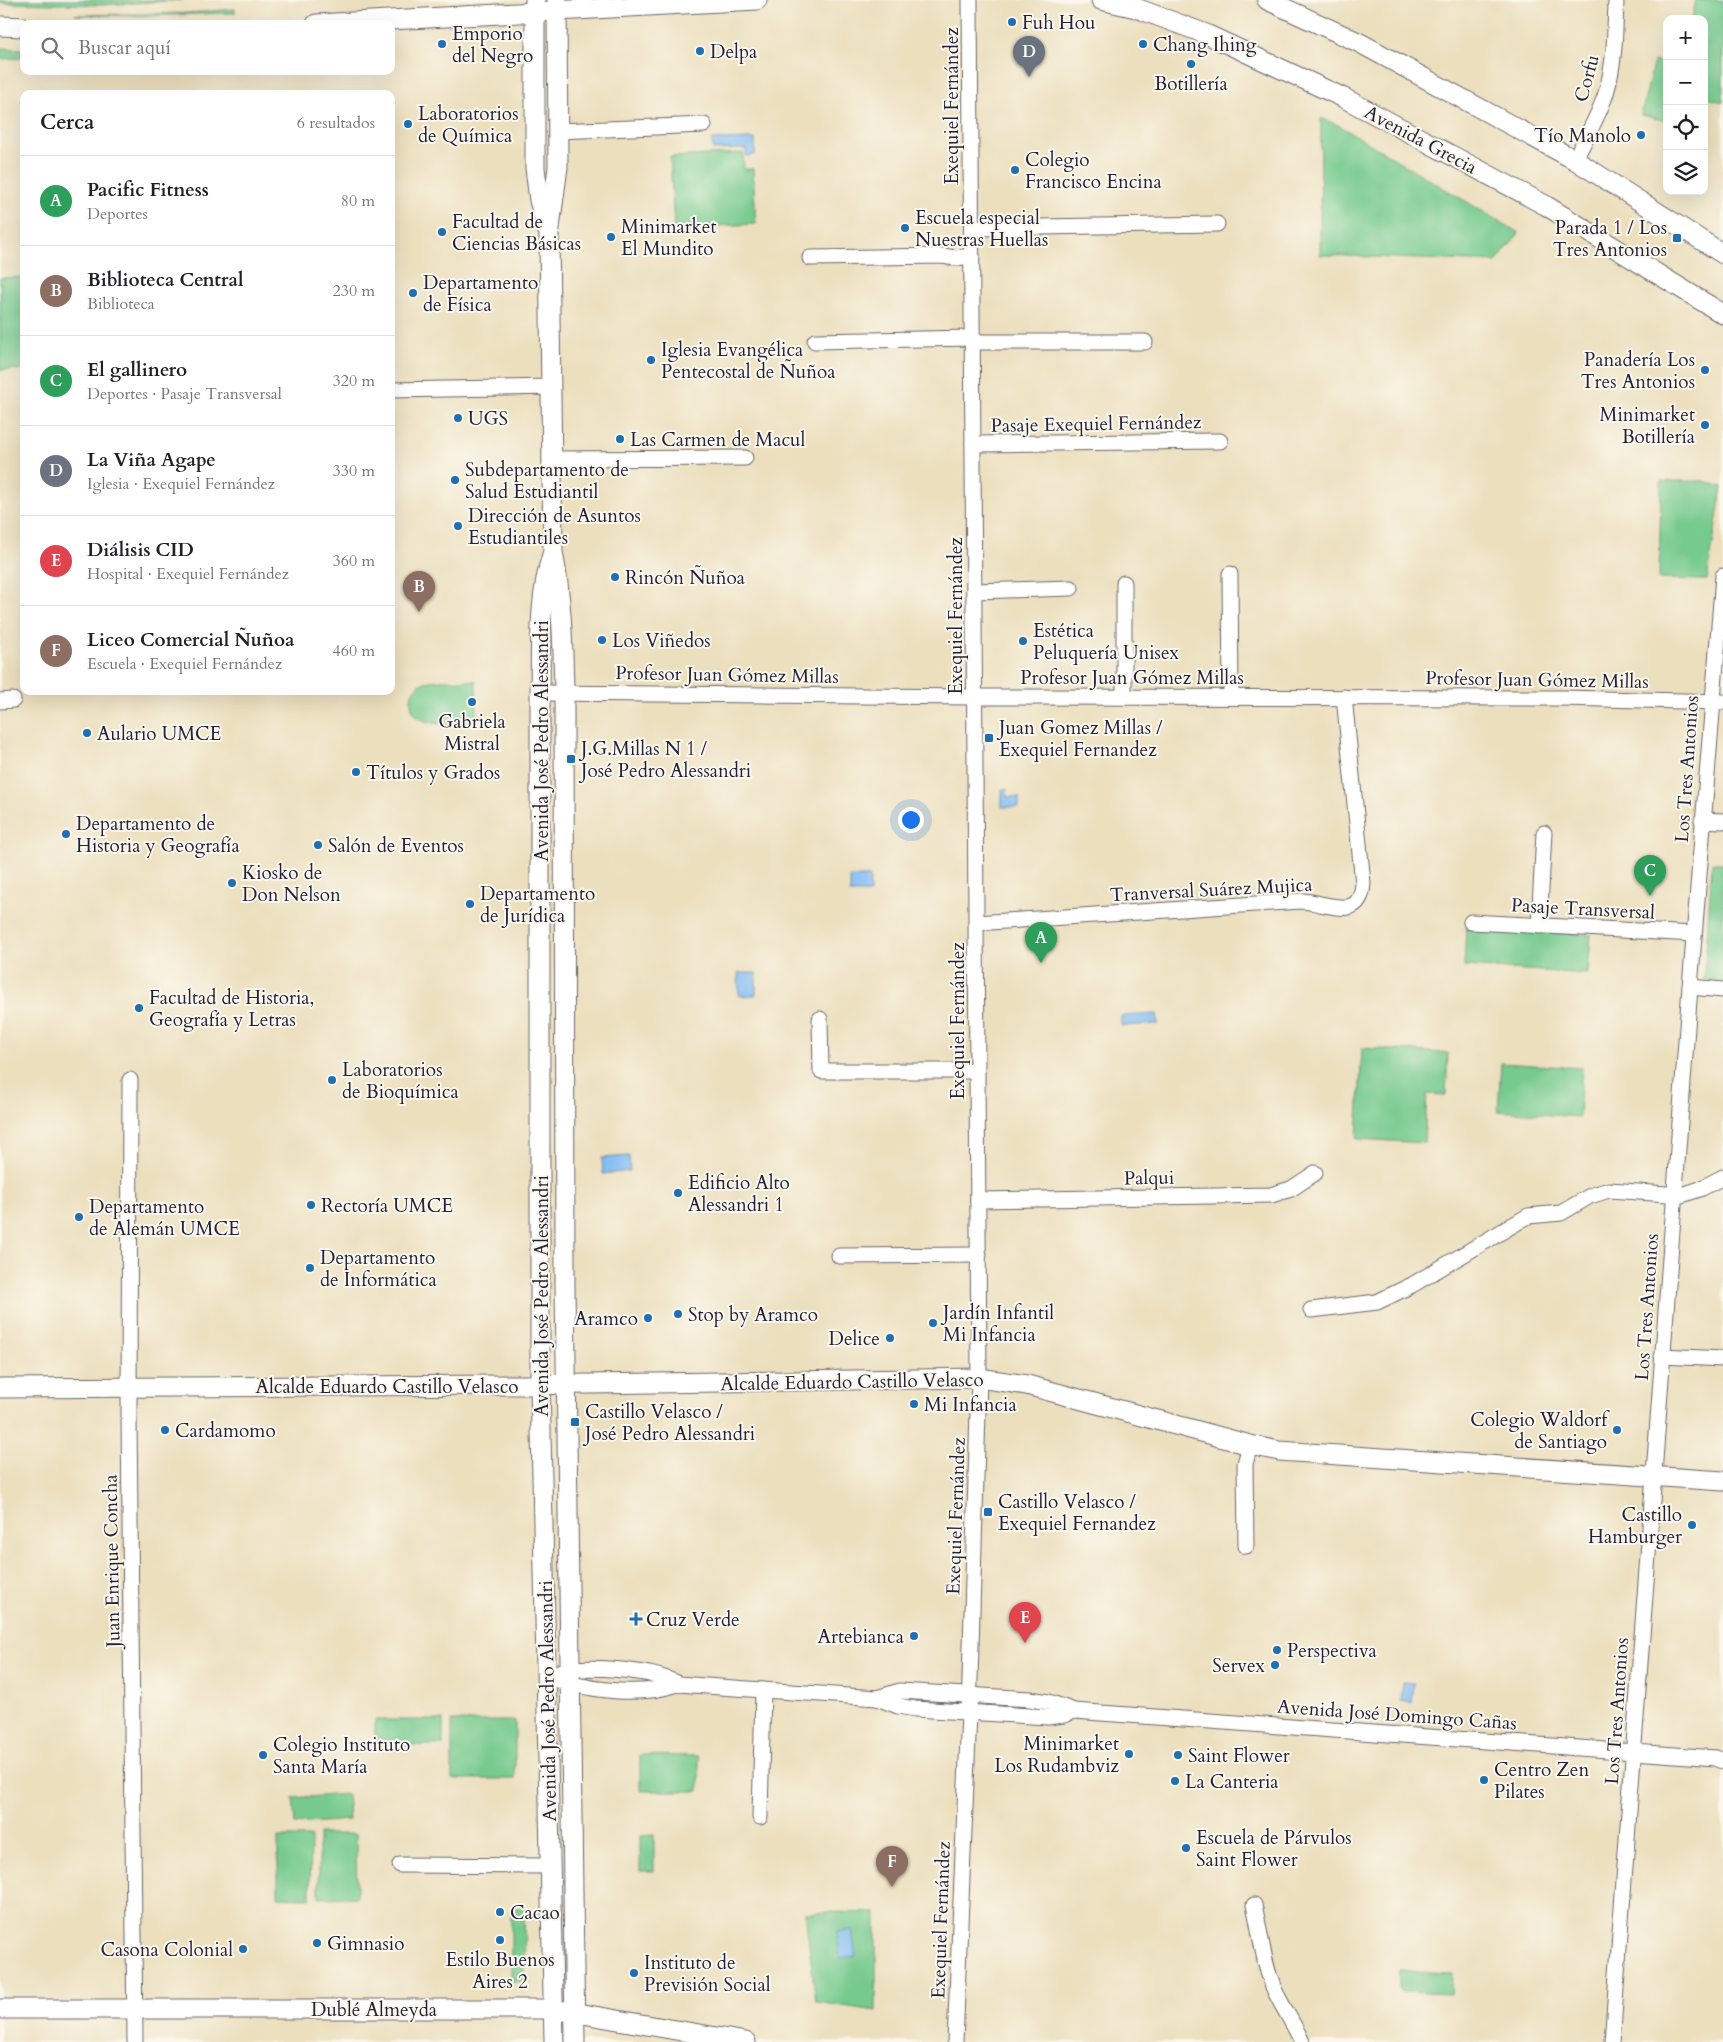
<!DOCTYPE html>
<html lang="es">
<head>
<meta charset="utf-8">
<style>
  :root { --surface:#fff; --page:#f2f2f2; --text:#202124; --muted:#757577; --line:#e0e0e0; --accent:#0b8043 }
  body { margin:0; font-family:Cardo,serif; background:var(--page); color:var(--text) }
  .controls { position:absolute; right:15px; top:15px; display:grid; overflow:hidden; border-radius:10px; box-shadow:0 5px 20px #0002 }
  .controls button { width:45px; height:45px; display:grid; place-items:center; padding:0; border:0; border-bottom:1px solid var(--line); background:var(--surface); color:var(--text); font:25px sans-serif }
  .you { position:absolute; left:910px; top:819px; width:18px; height:18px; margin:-12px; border:4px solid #fff; border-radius:50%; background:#1a73e8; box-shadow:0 0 0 8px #1a73e833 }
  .badge { display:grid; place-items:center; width:32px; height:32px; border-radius:50%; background:var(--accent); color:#fff; font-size:16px; font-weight:700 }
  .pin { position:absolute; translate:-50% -41px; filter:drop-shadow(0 1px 2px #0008) }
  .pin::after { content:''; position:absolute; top:26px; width:18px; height:15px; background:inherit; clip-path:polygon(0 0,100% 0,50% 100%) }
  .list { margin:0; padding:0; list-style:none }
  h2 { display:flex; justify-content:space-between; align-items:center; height:65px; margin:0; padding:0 20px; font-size:21px }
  h2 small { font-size:16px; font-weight:400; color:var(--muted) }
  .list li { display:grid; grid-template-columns:32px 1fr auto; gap:15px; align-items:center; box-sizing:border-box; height:90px; padding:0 20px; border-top:1px solid var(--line) }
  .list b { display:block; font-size:19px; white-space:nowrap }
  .list p { margin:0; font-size:16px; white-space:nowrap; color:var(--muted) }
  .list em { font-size:16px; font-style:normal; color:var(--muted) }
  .icon { flex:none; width:28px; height:28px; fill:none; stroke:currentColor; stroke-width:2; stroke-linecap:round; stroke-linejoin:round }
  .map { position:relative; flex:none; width:1723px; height:2042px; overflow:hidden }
  .search { position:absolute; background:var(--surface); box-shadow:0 5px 20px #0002; left:20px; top:20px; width:375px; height:55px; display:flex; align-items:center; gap:12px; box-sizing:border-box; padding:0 18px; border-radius:10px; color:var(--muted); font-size:19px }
  .panel { position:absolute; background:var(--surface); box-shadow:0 5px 20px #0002; left:20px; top:90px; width:375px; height:605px; border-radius:10px }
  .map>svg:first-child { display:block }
  .green { fill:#76ca8e; stroke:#4c7664 }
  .water { fill:#82bdf3; stroke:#527097 }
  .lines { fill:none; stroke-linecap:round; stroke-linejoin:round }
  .minor-casing { stroke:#696469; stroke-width:17 }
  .major-casing { stroke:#696469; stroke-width:21 }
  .minor { stroke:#fff; stroke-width:15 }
  .major { stroke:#fff; stroke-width:19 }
  .poi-dot { fill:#1f6fb2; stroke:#fbf7ec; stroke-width:2 }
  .labels { text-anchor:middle; stroke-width:4; stroke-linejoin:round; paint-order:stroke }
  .poi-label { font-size:19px; fill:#22223b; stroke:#fbf7ec; text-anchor:start }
  .street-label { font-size:19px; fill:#22223b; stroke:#fbf7ec }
</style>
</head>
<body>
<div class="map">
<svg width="1723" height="2042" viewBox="0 0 1723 2042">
  <rect width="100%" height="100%" fill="#fbf7ec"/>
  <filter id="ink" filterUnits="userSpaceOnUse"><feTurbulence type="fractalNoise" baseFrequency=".02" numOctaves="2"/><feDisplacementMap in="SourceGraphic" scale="10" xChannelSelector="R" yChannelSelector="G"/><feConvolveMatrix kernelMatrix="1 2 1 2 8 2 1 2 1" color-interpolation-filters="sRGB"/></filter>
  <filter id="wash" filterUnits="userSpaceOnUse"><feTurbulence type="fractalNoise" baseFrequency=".0096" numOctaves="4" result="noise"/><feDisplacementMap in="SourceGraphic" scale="20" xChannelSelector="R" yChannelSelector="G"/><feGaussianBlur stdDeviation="1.12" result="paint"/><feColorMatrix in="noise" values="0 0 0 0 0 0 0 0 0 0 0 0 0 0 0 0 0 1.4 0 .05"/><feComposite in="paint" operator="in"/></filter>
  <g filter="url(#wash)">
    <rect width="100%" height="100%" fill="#ecdfbe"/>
    <g class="green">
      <path d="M0,0H183L103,5L0,3Z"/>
      <path d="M1696,0H1723V102L1707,98L1704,109V19H1692Z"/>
      <path d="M235,9V13L143,16L75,15L188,13Z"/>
      <path d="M0,48L24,49V58L0,59Z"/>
      <path d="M1654,61L1667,64V121L1641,115Z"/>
      <path d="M1321,118L1340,126L1519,233L1496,262L1320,255Z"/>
      <path d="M743,153L744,169H753L756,224L674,228L670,157Z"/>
      <path d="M24,277V369L0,370V278Z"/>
      <path d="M1661,481H1704L1722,487L1707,580L1659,579Z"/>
      <path d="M476,681L477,723C456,723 408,732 411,698C412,690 417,685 425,682C440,678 460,681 476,681Z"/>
      <path d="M1712,863H1723V982L1704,980Z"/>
      <path d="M1466,927L1591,935L1588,974L1464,966Z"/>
      <path d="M1362,1048L1448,1053L1446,1095L1427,1094L1424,1143L1357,1139Z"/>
      <path d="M1501,1063L1582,1068L1579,1117L1498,1111Z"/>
      <rect x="375" y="1720" width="68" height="25"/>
      <rect x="452" y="1721" width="63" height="58"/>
      <path d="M640,1755L699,1756V1791H640Z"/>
      <path d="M347,1794L349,1820L295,1824L293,1798Z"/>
      <path d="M319,1834H356L357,1897L319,1898Z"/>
      <path d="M654,1835V1871H640V1836Z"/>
      <path d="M278,1837H311L310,1898L278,1897Z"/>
      <path d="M511,1908H524L525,1981H511Z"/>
      <path d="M830,1912L876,1913V2011L816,2002L805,1913Z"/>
      <path d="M1399,1971L1452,1974L1451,1994L1402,1992L1399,1987Z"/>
    </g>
    <g class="water">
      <path d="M755,139V155L746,156V149L713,150L712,140Z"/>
      <path d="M1002,789H1007V797H1019V807H1002Z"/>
      <rect x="850" y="877" width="20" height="16"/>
      <path d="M738,973H756V995L739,996Z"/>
      <path d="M1157,1014L1158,1024L1121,1026V1016Z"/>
      <path d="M629,1156L630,1171L603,1174L602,1158Z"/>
      <path d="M1402,1682L1414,1683L1412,1703L1400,1701Z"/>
      <path d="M852,1930L856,1956L840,1958L837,1932Z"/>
    </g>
  </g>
  <g filter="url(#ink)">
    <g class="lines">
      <defs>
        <g id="minor">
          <path d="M558,131L704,125"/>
          <path d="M1575,160C1585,138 1599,116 1606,93C1615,63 1615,31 1616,0"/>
          <path d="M972,228L1217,224"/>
          <path d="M810,258L943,256L955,258L972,256"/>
          <path d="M815,341L973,338"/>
          <path d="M973,342H1145"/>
          <path d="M391,390L551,387"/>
          <path d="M973,444L1220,441"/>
          <path d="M552,459L745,458"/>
          <path d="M1230,574L1231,697"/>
          <path d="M974,591L1071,588"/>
          <path d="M540,693L975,697L1561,698L1723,702"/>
          <path d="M1124,697V583"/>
          <path d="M0,701L13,700"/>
          <path d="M1702,820L1723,821"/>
          <path d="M1471,922L1694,934"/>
          <path d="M976,923L1301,901C1328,902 1361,923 1363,883L1344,697"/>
          <path d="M1539,926L1544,833"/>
          <path d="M1690,987L1723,990"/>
          <path d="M820,1019L821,1071H977"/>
          <path d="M130,1080L129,1414L135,2042"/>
          <path d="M978,1200L1271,1195L1291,1189L1315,1173"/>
          <path d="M839,1256L979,1255"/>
          <path d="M1311,1310L1377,1302L1412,1285L1528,1216L1561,1213L1590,1196L1609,1190L1682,1195L1700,1189L1723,1177"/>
          <path d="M1662,1356L1723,1359"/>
          <path d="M1246,1546L1245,1464L1250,1445"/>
          <path d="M559,1672C586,1664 654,1670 678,1684"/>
          <path d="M546,1676C585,1690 638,1698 678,1684L877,1698L898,1706L915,1709L1048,1717L1064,1715L1074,1711"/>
          <path d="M877,1698L900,1691L1030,1699L1049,1702L1074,1711L1716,1758L1723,1761"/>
          <path d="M760,1817L763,1690"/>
          <path d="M400,1865L551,1866"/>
          <path d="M1254,1905C1260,1930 1264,1968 1275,1991C1283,2008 1294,2024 1302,2042"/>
          <path d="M955,2042L969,1713L979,1378L970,0"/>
          <path d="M1612,2042L1690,987L1723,576"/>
        </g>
        <g id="major">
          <path d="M535,0V168L539,200L547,229"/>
          <path d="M557,0L558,167L549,235L553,552C562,598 563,645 564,692L565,1285L575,2042"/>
          <path d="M1101,0L1136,8L1206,34L1344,98L1545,205L1723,314"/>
          <path d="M1267,0L1360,43L1575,160L1723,254"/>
          <path d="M316,24L757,0"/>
          <path d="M0,26L24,27"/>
          <path d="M552,555C538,599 541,647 540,693V1384L554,2042"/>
          <path d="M0,1388L522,1385L979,1378L1027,1385L1250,1445L1279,1451L1723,1481"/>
          <path d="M0,2009H554L746,2042"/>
        </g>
      </defs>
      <use href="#minor" class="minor-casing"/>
      <use href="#major" class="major-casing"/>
      <use href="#minor" class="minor"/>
      <use href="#major" class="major"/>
    </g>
  </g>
  <g class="poi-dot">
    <circle cx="1012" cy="22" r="5"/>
    <circle cx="442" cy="44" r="5"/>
    <circle cx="1143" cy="44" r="5"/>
    <circle cx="700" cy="51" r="5"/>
    <circle cx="1191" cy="64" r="5"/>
    <circle cx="408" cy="124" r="5"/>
    <circle cx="1641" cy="135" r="5"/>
    <circle cx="1015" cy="170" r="5"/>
    <circle cx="905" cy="228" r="5"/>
    <circle cx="442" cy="232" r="5"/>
    <circle cx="611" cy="237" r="5"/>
    <rect x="1672" y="233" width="10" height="10" rx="2.5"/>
    <circle cx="413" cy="293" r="5"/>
    <circle cx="651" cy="360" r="5"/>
    <circle cx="1705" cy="370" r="5"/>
    <circle cx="458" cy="418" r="5"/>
    <circle cx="1705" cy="425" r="5"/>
    <circle cx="620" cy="439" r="5"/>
    <circle cx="455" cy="480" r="5"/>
    <circle cx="458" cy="526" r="5"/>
    <circle cx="615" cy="577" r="5"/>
    <circle cx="602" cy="640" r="5"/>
    <circle cx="1023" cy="641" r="5"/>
    <circle cx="472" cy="702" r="5"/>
    <circle cx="87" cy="733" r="5"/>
    <rect x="984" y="733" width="10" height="10" rx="2.5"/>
    <rect x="566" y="754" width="10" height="10" rx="2.5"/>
    <circle cx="356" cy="772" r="5"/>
    <circle cx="66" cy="834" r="5"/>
    <circle cx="318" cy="845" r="5"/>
    <circle cx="232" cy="883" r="5"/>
    <circle cx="470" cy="904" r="5"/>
    <circle cx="139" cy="1008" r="5"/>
    <circle cx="332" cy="1080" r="5"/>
    <circle cx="678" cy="1193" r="5"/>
    <circle cx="311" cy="1205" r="5"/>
    <circle cx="79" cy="1217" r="5"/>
    <circle cx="310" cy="1268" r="5"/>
    <circle cx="678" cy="1314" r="5"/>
    <circle cx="648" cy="1318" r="5"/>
    <circle cx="933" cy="1323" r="5"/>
    <circle cx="890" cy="1338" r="5"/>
    <circle cx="914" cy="1404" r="5"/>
    <rect x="570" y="1417" width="10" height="10" rx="2.5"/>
    <circle cx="165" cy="1430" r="5"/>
    <circle cx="1617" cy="1430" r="5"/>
    <rect x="983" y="1507" width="10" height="10" rx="2.5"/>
    <circle cx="1692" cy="1525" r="5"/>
    <path d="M633.5 1611.5h5v5h5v5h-5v5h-5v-5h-5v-5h5z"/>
    <circle cx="914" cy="1636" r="5"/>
    <circle cx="1277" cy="1650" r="5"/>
    <circle cx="1275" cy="1665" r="5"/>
    <circle cx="1129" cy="1754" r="5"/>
    <circle cx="263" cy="1755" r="5"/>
    <circle cx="1178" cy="1755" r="5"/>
    <circle cx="1484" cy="1780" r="5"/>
    <circle cx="1175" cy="1781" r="5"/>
    <circle cx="1186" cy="1848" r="5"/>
    <circle cx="500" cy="1912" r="5"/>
    <circle cx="500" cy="1940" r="5"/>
    <circle cx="317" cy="1943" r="5"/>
    <circle cx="243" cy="1949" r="5"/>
    <circle cx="634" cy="1973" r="5"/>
  </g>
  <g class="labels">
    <g class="poi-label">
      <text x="1022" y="29">Fuh Hou</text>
      <text x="452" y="40">Emporio<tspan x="452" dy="22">del Negro</tspan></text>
      <text x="1153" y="51">Chang Ihing</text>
      <text x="710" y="58">Delpa</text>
      <text x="1191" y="90" text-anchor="middle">Botillería</text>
      <text x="418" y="120">Laboratorios<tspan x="418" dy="22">de Química</tspan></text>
      <text x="1631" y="142" text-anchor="end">Tío Manolo</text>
      <text x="1025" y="166">Colegio<tspan x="1025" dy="22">Francisco Encina</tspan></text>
      <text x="915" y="224">Escuela especial<tspan x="915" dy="22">Nuestras Huellas</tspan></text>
      <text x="452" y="228">Facultad de<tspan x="452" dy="22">Ciencias Básicas</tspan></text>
      <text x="621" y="233">Minimarket<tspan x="621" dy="22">El Mundito</tspan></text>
      <text x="1667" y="234" text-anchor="end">Parada 1 / Los<tspan x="1667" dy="22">Tres Antonios</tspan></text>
      <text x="423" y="289">Departamento<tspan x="423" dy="22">de Física</tspan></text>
      <text x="661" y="356">Iglesia Evangélica<tspan x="661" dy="22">Pentecostal de Ñuñoa</tspan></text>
      <text x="1695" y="366" text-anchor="end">Panadería Los<tspan x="1695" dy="22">Tres Antonios</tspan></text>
      <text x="1695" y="421" text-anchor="end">Minimarket<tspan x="1695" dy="22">Botillería</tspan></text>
      <text x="468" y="425">UGS</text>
      <text x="630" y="446">Las Carmen de Macul</text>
      <text x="465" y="476">Subdepartamento de<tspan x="465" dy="22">Salud Estudiantil</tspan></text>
      <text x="468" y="522">Dirección de Asuntos<tspan x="468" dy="22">Estudiantiles</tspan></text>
      <text x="625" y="584">Rincón Ñuñoa</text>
      <text x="1033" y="637">Estética<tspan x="1033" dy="22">Peluquería Unisex</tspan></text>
      <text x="612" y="647">Los Viñedos</text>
      <text x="472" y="728" text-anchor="middle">Gabriela<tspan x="472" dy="22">Mistral</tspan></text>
      <text x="999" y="734">Juan Gomez Millas /<tspan x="999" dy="22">Exequiel Fernandez</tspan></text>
      <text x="97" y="740">Aulario UMCE</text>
      <text x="581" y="755">J.G.Millas N 1 /<tspan x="581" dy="22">José Pedro Alessandri</tspan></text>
      <text x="366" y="779">Títulos y Grados</text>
      <text x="76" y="830">Departamento de<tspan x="76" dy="22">Historia y Geografía</tspan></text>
      <text x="328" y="852">Salón de Eventos</text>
      <text x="242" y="879">Kiosko de<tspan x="242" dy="22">Don Nelson</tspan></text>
      <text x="480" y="900">Departamento<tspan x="480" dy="22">de Jurídica</tspan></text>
      <text x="149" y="1004">Facultad de Historia,<tspan x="149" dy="22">Geografía y Letras</tspan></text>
      <text x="342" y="1076">Laboratorios<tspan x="342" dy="22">de Bioquímica</tspan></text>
      <text x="688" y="1189">Edificio Alto<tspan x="688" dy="22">Alessandri 1</tspan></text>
      <text x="321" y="1212">Rectoría UMCE</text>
      <text x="89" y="1213">Departamento<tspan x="89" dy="22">de Alemán UMCE</tspan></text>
      <text x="320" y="1264">Departamento<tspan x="320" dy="22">de Informática</tspan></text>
      <text x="943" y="1319">Jardín Infantil<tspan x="943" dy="22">Mi Infancia</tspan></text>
      <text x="688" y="1321">Stop by Aramco</text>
      <text x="638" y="1325" text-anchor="end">Aramco</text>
      <text x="880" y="1345" text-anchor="end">Delice</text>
      <text x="924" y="1411">Mi Infancia</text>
      <text x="585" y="1418">Castillo Velasco /<tspan x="585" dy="22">José Pedro Alessandri</tspan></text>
      <text x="1607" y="1426" text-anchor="end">Colegio Waldorf<tspan x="1607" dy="22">de Santiago</tspan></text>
      <text x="175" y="1437">Cardamomo</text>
      <text x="998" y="1508">Castillo Velasco /<tspan x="998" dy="22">Exequiel Fernandez</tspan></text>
      <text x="1682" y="1521" text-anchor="end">Castillo<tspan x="1682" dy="22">Hamburger</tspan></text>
      <text x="646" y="1626">Cruz Verde</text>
      <text x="904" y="1643" text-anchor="end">Artebianca</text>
      <text x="1287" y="1657">Perspectiva</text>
      <text x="1265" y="1672" text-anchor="end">Servex</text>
      <text x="1119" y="1750" text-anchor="end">Minimarket<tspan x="1119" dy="22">Los Rudambviz</tspan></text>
      <text x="273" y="1751">Colegio Instituto<tspan x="273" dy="22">Santa María</tspan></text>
      <text x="1188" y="1762">Saint Flower</text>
      <text x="1494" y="1776">Centro Zen<tspan x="1494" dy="22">Pilates</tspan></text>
      <text x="1185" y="1788">La Canteria</text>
      <text x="1196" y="1844">Escuela de Párvulos<tspan x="1196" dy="22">Saint Flower</tspan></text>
      <text x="510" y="1919">Cacao</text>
      <text x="327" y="1950">Gimnasio</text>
      <text x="233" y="1956" text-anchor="end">Casona Colonial</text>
      <text x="500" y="1966" text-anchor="middle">Estilo Buenos<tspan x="500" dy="22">Aires 2</tspan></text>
      <text x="644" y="1969">Instituto de<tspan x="644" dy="22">Previsión Social</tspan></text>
    </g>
    <g class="street-label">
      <text transform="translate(1586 78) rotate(-75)" y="7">Corfu</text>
      <text transform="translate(951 106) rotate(-90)" y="7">Exequiel Fernández</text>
      <text transform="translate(1421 139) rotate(28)" y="7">Avenida Grecia</text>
      <text transform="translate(1096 423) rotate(-1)" y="7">Pasaje Exequiel Fernández</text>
      <text transform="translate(955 616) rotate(-90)" y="7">Exequiel Fernández</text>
      <text transform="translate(727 674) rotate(1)" y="7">Profesor Juan Gómez Millas</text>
      <text x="1132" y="684">Profesor Juan Gómez Millas</text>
      <text transform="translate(1537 679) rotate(1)" y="7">Profesor Juan Gómez Millas</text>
      <text transform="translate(541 741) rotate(-90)" y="7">Avenida José Pedro Alessandri</text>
      <text transform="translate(1686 769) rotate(-86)" y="7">Los Tres Antonios</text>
      <text transform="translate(1211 889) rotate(-3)" y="7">Tranversal Suárez Mujica</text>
      <text transform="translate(1583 908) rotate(3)" y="7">Pasaje Transversal</text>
      <text transform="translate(957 1021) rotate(-90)" y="7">Exequiel Fernández</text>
      <text transform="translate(1149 1177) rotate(-1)" y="7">Palqui</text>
      <text transform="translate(541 1296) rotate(-90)" y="7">Avenida José Pedro Alessandri</text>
      <text transform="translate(1646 1307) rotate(-86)" y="7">Los Tres Antonios</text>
      <text transform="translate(852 1381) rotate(-1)" y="7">Alcalde Eduardo Castillo Velasco</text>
      <text x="387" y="1393">Alcalde Eduardo Castillo Velasco</text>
      <text transform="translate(955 1516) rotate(-88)" y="7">Exequiel Fernández</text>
      <text transform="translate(111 1561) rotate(-91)" y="7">Juan Enrique Concha</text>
      <text transform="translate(547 1701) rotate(-91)" y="7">Avenida José Pedro Alessandri</text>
      <text transform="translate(1616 1711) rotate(-86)" y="7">Los Tres Antonios</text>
      <text transform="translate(1397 1714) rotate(4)" y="7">Avenida José Domingo Cañas</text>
      <text transform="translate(940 1920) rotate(-88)" y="7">Exequiel Fernández</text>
      <text x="374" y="2016">Dublé Almeyda</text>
    </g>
  </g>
</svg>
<div class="controls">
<button>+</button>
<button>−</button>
<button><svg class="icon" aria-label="locate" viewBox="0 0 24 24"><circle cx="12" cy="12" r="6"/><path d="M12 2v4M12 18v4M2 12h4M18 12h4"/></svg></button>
<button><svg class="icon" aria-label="layers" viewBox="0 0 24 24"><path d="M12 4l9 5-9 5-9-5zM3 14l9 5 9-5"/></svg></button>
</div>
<div class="you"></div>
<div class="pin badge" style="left:1041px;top:963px;background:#2e9e5b">A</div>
<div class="pin badge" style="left:419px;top:612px;background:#8d6e63">B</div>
<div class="pin badge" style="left:1650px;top:896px;background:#2e9e5b">C</div>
<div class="pin badge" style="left:1029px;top:77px;background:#6b7280">D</div>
<div class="pin badge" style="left:1025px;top:1643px;background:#e0444e">E</div>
<div class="pin badge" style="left:892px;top:1887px;background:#8d6e63">F</div>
<div class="search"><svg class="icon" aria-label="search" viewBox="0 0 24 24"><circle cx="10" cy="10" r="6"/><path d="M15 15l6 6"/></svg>Buscar aquí</div>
<section class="panel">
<h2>Cerca<small>6 resultados</small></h2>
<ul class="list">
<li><span class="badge" style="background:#2e9e5b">A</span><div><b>Pacific Fitness</b><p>Deportes</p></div><em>80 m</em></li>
<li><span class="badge" style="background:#8d6e63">B</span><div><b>Biblioteca Central</b><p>Biblioteca</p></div><em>230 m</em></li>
<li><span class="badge" style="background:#2e9e5b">C</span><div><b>El gallinero</b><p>Deportes · Pasaje Transversal</p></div><em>320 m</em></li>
<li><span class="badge" style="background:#6b7280">D</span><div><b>La Viña Agape</b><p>Iglesia · Exequiel Fernández</p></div><em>330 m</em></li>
<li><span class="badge" style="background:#e0444e">E</span><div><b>Diálisis CID</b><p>Hospital · Exequiel Fernández</p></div><em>360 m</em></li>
<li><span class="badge" style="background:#8d6e63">F</span><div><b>Liceo Comercial Ñuñoa</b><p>Escuela · Exequiel Fernández</p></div><em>460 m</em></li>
</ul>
</section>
</div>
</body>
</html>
